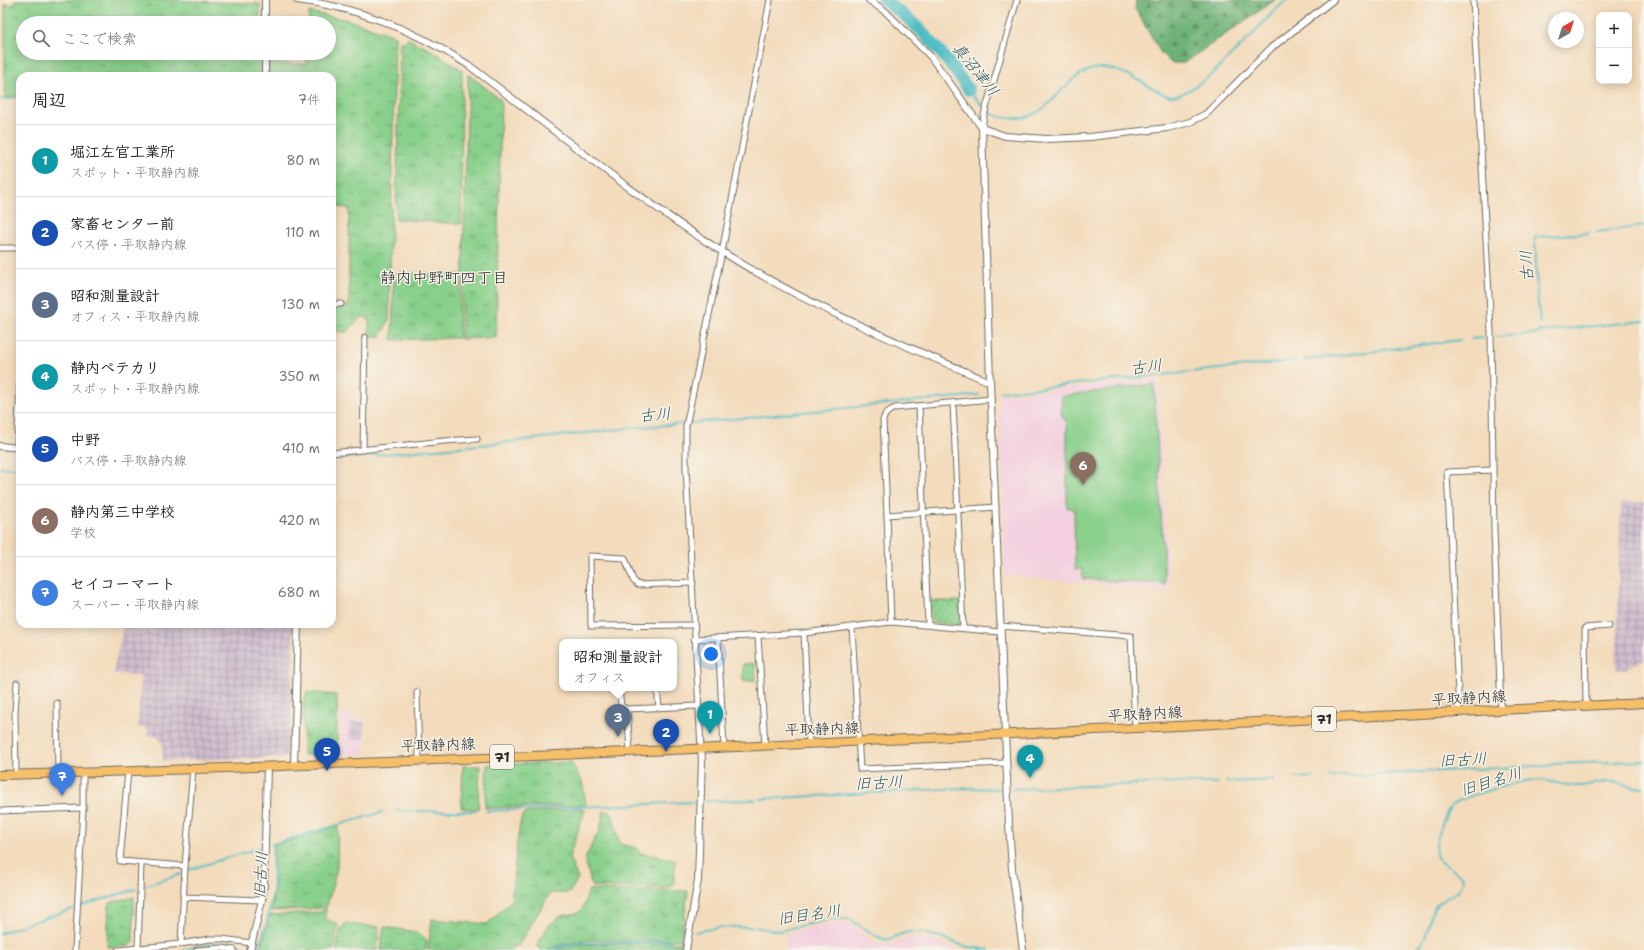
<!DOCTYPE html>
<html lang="ja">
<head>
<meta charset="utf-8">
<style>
  :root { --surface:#fff; --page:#f2f2f2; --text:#202124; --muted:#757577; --line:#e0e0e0; --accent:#2563eb }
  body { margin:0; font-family:"Shantell Sans","Klee One",sans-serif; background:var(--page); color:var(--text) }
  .controls { position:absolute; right:12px; top:12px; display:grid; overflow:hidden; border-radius:8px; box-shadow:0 2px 10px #0003 }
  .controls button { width:36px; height:36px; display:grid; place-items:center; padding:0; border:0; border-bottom:1px solid var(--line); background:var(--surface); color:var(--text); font:20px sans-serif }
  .compass { position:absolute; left:1548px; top:12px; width:36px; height:36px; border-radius:50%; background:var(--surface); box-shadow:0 2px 10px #0003; rotate:39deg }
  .you { position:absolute; left:711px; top:654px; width:14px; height:14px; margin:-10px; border:3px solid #fff; border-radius:50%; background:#1a73e8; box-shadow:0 0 0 6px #1a73e833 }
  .badge { display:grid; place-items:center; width:26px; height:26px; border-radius:50%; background:var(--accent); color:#fff; font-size:13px; font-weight:700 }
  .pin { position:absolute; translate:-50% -33px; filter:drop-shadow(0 1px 2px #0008) }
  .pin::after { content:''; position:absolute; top:21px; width:14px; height:12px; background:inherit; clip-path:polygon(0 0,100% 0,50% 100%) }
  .popup { position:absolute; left:559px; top:639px; width:118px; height:52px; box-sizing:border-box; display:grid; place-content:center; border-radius:8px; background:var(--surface); filter:drop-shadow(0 1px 3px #0005); font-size:13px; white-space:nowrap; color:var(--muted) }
  .popup b { font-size:15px; color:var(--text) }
  .popup::after { content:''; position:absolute; left:50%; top:100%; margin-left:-8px; border:8px solid transparent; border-top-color:var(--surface) }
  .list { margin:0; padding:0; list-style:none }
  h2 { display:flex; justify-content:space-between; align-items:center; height:52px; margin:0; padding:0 16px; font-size:17px }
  h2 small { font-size:13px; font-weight:400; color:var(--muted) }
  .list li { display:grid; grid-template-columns:26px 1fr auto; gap:12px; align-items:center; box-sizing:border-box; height:72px; padding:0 16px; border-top:1px solid var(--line) }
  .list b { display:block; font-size:15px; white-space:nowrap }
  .list p { margin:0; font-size:13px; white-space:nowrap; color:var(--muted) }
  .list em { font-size:13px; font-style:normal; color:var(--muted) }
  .icon { flex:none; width:22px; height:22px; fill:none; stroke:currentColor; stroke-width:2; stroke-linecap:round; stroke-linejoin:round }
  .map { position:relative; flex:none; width:1644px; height:950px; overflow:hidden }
  .search { position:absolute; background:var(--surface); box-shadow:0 2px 10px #0003; left:16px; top:16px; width:320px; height:44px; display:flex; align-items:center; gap:10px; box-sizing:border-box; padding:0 14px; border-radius:22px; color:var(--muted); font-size:15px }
  .panel { position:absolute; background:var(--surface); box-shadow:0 2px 10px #0003; left:16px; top:72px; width:320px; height:556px; border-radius:12px }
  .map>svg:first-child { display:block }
  .built { fill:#f3cfdf }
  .industrial { fill:url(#industrial-grid) }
  .grass { fill:url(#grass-tufts); stroke:#5a7e5b }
  .forest { fill:url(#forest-firs); stroke:#4c6e51 }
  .park { fill:url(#park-dots); stroke:#5a7e5b }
  .pitch { fill:#89d08b; stroke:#5a7e5b }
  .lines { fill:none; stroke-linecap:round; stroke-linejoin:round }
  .stream { stroke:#4fbdc5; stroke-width:2 }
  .river { stroke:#4fbdc5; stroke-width:12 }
  .minor-casing { stroke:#71695d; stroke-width:7 }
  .tertiary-casing { stroke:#71695d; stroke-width:8 }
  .primary-casing { stroke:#71695d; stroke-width:10 }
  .minor { stroke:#fff; stroke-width:5 }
  .tertiary { stroke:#fff; stroke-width:6 }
  .primary { stroke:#f6c06b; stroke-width:8 }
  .labels { text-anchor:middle; stroke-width:3; stroke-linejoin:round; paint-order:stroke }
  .shield { fill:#f7f3e8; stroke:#686764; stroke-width:1 }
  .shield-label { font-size:14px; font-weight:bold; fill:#2b2b2b }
  .street-label { font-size:15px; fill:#2b2b2b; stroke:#f7f3e8 }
  .water-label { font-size:16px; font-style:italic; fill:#365759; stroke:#f7f3e8 }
  .neighbourhood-label { font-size:16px; fill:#2b2b2b; stroke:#f7f3e8 }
</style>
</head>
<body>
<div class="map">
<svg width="1644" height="950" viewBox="0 0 1644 950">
  <defs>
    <pattern id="industrial-grid" width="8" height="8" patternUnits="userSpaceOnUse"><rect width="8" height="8" fill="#cfbdce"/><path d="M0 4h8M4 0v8" fill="none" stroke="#a89aa7"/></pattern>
    <pattern id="grass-tufts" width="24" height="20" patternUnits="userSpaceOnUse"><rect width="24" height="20" fill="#89d08b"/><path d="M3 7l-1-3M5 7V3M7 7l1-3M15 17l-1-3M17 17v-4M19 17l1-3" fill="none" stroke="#70a972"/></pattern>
    <pattern id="forest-firs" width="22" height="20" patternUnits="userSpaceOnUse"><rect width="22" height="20" fill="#6eb277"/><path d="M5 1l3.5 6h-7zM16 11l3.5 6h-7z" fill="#5b9162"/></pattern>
    <pattern id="park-dots" width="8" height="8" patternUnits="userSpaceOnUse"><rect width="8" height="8" fill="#89d08b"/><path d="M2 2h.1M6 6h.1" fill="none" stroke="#70a972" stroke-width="1.8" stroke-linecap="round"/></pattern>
  </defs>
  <rect width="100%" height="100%" fill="#f7f3e8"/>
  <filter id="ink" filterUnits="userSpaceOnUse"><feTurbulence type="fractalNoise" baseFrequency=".025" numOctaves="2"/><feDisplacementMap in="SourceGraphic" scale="8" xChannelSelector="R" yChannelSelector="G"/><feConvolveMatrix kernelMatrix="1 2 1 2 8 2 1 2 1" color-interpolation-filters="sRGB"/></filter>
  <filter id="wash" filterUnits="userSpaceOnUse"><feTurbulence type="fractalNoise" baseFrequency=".012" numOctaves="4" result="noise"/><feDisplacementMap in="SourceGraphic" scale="16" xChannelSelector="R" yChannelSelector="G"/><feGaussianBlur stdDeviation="0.9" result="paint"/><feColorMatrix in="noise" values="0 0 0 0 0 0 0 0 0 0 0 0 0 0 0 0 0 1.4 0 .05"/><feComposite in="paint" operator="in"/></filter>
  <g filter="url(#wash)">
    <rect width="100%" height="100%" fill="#f3dbbb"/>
    <g class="built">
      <path d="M1158,378L1169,591L1005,575L999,396Z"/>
      <path d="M341,715H351L352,717L365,720V754H341Z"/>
      <path d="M840,922L855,926L865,937L879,944L891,945L903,939L909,938L935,940L955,950H786L788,933Z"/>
    </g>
    <g class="industrial">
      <path d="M1644,502V661H1639L1626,669L1616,670L1621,503Z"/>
      <path d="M124,624H293L290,757L163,761L162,742L156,736H148V728L138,727L141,676L113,673Z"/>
      <path d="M351,722H364V739H349V725H351Z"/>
    </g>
    <g class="grass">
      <path d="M15,0H173L260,4V23H23V53H260V76H20V98L5,97V4L15,5Z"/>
      <path d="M309,12L348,20L395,36L389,320L380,338L369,337V318L361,317L347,332L332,331V306H349V208L332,207V76H268V64H306L307,53H329V23H309Z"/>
      <path d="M407,38L436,53L462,70L461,224L396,219L400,41L406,43Z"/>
      <path d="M468,74L501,100L496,338L461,339Z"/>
      <path d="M394,273L460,274L459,338L392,340Z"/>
      <path d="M755,663L756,680L743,681V664Z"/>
      <path d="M307,692L337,695V756L303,755L304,700Z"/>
      <path d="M571,762L582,781L586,805L485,808L487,765Z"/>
      <path d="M463,766H480L478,809L461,808Z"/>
      <path d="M581,809L585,810L569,857L578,879L569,893H550L519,945L511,950H428L432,919L487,924L511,901L518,836L521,819L526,812Z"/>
      <path d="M604,811L612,813L620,844L637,848L640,853L674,859L675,861L674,884L669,888L592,887L585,859L595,838L599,833Z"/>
      <path d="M338,826L337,868L327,906L322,908L271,911L274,892V845Z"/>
      <path d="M589,890L688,891L681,940H581L570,942L545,950H542L536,946L549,925L561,916L578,913L583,908Z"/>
      <path d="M134,897L133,942L129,946L107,947L109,903Z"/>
      <path d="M326,908L325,919L338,924L333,950H260L270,915L321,912Z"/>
      <path d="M345,924L379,927L377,950H336L340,930Z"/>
      <path d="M384,927L417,932L427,940L426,950H381L383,929Z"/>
      <path d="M681,943L682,950H555L569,945L580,944Z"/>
    </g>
    <path class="forest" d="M1136,0H1275L1184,63H1171L1161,53L1135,9Z"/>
    <path class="park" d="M930,601H960L961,623L957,625L934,622L931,620Z"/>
    <path class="pitch" d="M1154,384L1165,584L1083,579L1082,569H1075L1074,508H1067V423L1061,414L1062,396Z"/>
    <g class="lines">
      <g class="stream">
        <path d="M969,90C975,97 982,107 990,112C995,116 1003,118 1010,118C1053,123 1061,71 1099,68C1115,67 1134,77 1147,85C1153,88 1160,93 1166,95C1173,98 1182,94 1189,90C1208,80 1235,52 1251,36C1263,24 1273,10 1287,0"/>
        <path d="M0,99H11"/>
        <path d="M1597,232L1644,226"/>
        <path d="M1540,323L1537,293L1535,237L1589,233"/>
        <path d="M1539,333L1544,331L1644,321"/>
        <path d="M1497,337L1539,333V331"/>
        <path d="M1471,339L1484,338"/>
        <path d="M1304,360L1460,340"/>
        <path d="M1000,392L1294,361"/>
        <path d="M332,459L490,444L629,428L693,423L979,395"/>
        <path d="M0,468H20"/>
        <path d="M1330,777L1533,766H1549L1554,764L1644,761"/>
        <path d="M1294,778L1313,777"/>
        <path d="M1226,782L1273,780"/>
        <path d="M1012,789L1165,783H1218"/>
        <path d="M760,799L962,788L1000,789"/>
        <path d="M707,801L755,800"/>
        <path d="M396,811H475"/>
        <path d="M486,811L694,802"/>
        <path d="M188,870L259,848"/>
        <path d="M144,886L181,874"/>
        <path d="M81,906L136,889"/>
        <path d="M695,932L721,927H752L779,931L831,919H849L876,936L886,940L907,932H919L941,937L964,946L989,950"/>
        <path d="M0,933L73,909"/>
        <path d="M258,949L266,926L273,891L272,844L383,812"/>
        <path d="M182,950L211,944L245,947"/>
        <path d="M550,950L569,944L580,943L672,941"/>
        <path d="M1416,950C1420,945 1424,940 1426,934C1429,925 1429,914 1435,907C1445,893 1463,898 1463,877C1439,858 1428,864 1441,827C1444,820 1446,811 1452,805C1460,797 1520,781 1533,780C1547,779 1560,785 1575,786C1587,787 1599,781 1611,782C1622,783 1633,788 1644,788"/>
      </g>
      <path class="river" d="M883,0C920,24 944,54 969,90"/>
    </g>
  </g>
  <g filter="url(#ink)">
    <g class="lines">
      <defs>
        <g id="minor">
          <path d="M1473,0L1491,332L1494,531L1501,711"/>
          <path d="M982,128L984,115L1017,0"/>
          <path d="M0,248H20"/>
          <path d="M332,304H341"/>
          <path d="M953,403L963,628"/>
          <path d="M919,406L928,624"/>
          <path d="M17,448L20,382"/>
          <path d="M363,450L365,337"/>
          <path d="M332,453L444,441L477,439"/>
          <path d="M887,515L883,420C885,413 888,411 895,408L991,399"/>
          <path d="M693,583L638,585L633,580L625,558L590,556L591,626L694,625"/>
          <path d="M891,622L887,515L996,507"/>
          <path d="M1000,626L1131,636L1135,729"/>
          <path d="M852,627L860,769L1006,763"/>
          <path d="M804,633L809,743"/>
          <path d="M758,636L765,745"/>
          <path d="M718,638L724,747"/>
          <path d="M694,639L804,633L891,622L1000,632"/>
          <path d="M619,688L621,706L627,709L630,751"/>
          <path d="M657,688L659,708"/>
          <path d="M417,692L419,760"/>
          <path d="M57,703L58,773"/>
          <path d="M1586,706L1585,628L1609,626"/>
          <path d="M627,709L698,706"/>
          <path d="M1459,713L1447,472L1493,470"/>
          <path d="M701,748L686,468V426L722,252L770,0"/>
          <path d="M128,771L120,861L185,866L193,768"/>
          <path d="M16,774L15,712L17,683"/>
          <path d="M0,811L83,808V772"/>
          <path d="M183,897L262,900"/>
          <path d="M181,944L185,866"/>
          <path d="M138,948L141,864"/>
          <path d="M75,950L83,808"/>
          <path d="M118,950L181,944L210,939H222L252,943"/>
          <path d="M197,950L222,948L234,950"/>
        </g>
        <g id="tertiary">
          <path d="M297,0C359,7 415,31 467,64C551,127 632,195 721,251C806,305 898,343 990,382"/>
          <path d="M869,0L886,12L931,57L982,128L990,382L1009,824L1012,869L1023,950"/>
          <path d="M265,23V0"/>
          <path d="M265,76V53"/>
          <path d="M982,128L1005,136L1047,139L1090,137L1167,128L1190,122L1206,114L1271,48L1333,0"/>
          <path d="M0,446L20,448"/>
          <path d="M294,765L298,624"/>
          <path d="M250,950L262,900L264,884L267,766"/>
          <path d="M686,950L698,880L702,760L701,748"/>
        </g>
        <path id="primary" d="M0,775C548,760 1096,729 1644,703"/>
      </defs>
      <use href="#minor" class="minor-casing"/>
      <use href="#tertiary" class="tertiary-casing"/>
      <use href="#primary" class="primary-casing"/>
      <use href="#minor" class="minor"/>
      <use href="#tertiary" class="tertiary"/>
      <use href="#primary" class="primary"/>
    </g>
  </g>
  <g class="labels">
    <g class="shield">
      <rect x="1312" y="707" width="24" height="24" rx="3"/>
      <rect x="490" y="745" width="24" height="24" rx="3"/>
    </g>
    <g class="shield-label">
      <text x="1324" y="724">71</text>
      <text x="502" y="762">71</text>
    </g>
    <g class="street-label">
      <text transform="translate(1469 698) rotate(-3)" y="5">平取静内線</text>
      <text transform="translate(1145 714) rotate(-3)" y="5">平取静内線</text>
      <text transform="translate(822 729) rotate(-2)" y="5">平取静内線</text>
      <text transform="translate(438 745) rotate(-2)" y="5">平取静内線</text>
    </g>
    <g class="water-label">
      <text transform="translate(976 69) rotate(51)" y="6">真沼津川</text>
      <text transform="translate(1526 266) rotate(-93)" y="6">古川</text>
      <text transform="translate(1146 366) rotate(-6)" y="6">古川</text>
      <text transform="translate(655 414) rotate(-5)" y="6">古川</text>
      <text transform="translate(1463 759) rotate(-3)" y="6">旧古川</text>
      <text transform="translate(1491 781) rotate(-17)" y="6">旧目名川</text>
      <text transform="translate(879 782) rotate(-3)" y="6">旧古川</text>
      <text transform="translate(260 875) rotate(-87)" y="6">旧古川</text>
      <text transform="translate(809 914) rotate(-8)" y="6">旧目名川</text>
    </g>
    <g class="neighbourhood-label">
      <text x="444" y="283">静内中野町四丁目</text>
    </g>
  </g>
</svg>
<div class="controls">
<button>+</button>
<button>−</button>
</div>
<svg class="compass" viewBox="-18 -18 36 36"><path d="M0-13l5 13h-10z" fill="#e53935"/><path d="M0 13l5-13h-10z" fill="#757577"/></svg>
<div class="you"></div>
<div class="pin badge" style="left:710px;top:734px;background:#0f9aa8">1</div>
<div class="pin badge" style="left:666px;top:752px;background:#1a4fb4">2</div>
<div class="pin badge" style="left:618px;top:737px;background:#5c6f8a">3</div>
<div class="popup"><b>昭和測量設計</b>オフィス</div>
<div class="pin badge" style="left:1030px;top:778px;background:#0f9aa8">4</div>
<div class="pin badge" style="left:327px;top:771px;background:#1a4fb4">5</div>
<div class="pin badge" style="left:1083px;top:485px;background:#8d6e63">6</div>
<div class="pin badge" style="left:62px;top:796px;background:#3f7fe0">7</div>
<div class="search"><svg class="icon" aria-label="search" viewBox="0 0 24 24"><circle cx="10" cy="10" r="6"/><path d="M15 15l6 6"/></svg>ここで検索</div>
<section class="panel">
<h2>周辺<small>7件</small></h2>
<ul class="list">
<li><span class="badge" style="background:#0f9aa8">1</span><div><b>堀江左官工業所</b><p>スポット · 平取静内線</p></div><em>80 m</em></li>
<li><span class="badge" style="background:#1a4fb4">2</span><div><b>家畜センター前</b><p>バス停 · 平取静内線</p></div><em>110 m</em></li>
<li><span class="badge" style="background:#5c6f8a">3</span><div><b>昭和測量設計</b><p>オフィス · 平取静内線</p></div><em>130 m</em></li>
<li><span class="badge" style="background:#0f9aa8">4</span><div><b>静内ぺテカリ</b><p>スポット · 平取静内線</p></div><em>350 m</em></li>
<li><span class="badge" style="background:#1a4fb4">5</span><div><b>中野</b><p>バス停 · 平取静内線</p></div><em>410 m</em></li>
<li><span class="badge" style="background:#8d6e63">6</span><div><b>静内第三中学校</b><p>学校</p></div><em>420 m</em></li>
<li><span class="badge" style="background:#3f7fe0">7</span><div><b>セイコーマート</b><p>スーパー · 平取静内線</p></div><em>680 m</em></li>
</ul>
</section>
</div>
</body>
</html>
